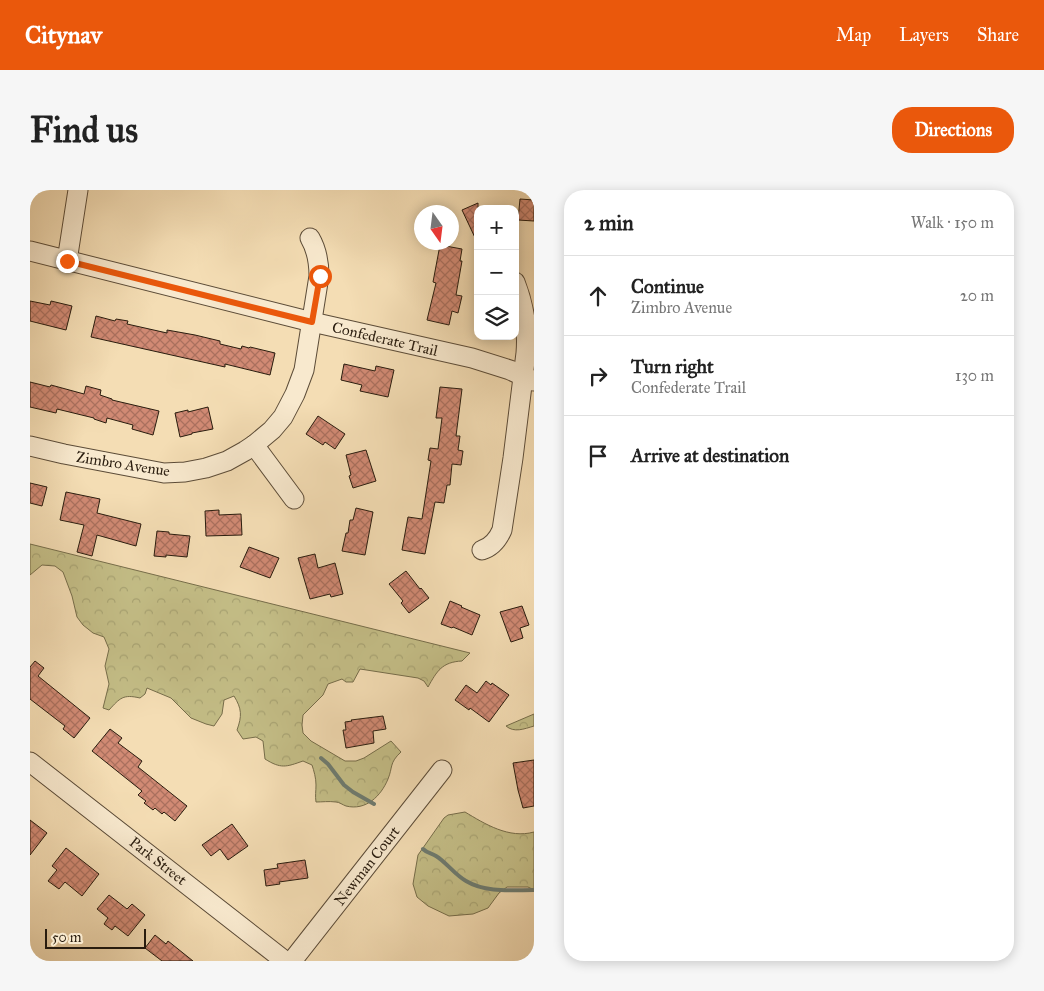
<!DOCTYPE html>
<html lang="en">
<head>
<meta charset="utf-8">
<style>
  :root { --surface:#fff; --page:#f6f6f6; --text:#222; --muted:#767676; --line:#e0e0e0; --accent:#ea580c }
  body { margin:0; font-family:"IM FELL Great Primer",serif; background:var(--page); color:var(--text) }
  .controls { position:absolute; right:15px; top:15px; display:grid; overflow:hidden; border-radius:10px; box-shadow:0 2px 12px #0003 }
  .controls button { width:45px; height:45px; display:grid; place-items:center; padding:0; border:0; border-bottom:1px solid var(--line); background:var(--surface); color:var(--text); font:25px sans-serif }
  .compass { position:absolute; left:384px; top:15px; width:45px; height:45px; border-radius:50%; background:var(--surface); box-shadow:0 2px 12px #0003; rotate:166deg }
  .scale { position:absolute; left:15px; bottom:12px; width:101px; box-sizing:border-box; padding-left:5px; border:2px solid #291c0e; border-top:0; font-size:14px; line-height:18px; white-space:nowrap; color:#291c0e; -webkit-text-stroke:4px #f8e9ce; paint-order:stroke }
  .stop { position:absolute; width:15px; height:15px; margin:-11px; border:4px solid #ea580c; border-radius:50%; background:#fff }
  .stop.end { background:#ea580c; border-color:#fff; box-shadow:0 1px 5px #0008 }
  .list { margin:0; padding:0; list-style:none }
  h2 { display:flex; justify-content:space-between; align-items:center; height:65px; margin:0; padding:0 20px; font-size:21px }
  h2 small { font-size:16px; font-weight:400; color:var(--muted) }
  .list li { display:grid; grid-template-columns:32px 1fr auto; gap:15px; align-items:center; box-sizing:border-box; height:80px; padding:0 20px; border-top:1px solid var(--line) }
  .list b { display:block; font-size:19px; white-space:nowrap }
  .list p { margin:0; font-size:16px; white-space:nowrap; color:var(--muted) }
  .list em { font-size:16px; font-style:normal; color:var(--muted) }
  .icon { flex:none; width:28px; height:28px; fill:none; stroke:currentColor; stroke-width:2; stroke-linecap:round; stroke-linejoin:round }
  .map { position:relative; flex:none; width:504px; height:771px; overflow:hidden; border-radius:20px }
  header { display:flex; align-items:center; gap:30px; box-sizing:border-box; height:70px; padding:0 25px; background:var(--accent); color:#fff }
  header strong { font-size:24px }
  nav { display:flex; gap:28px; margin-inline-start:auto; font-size:18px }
  .intro { display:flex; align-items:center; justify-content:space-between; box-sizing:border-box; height:120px; padding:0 30px }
  h1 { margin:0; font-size:35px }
  .button { padding:12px 22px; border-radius:20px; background:var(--accent); color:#fff; font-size:18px; font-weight:700 }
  main { display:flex; gap:30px; padding:0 30px }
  aside { flex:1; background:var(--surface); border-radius:20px; box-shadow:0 2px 12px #0003 }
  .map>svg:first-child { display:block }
  .forest { fill:url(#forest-crowns); stroke:#766d4a }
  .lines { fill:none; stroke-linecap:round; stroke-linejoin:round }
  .stream { stroke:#6e7b70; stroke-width:4 }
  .building { fill:url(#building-cross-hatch); stroke:#291c0e }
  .minor-casing { stroke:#5c4c38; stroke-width:21 }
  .minor { stroke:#f8e9ce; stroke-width:19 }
  .route { stroke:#ea580c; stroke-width:6 }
  .labels { text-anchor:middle; stroke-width:4.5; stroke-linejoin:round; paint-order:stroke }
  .street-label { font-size:15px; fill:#291c0e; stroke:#f8e9ce }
</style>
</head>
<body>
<header>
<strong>Citynav</strong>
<nav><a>Map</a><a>Layers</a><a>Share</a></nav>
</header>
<div class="intro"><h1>Find us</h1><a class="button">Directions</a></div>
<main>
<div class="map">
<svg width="504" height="771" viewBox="0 0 504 771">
  <defs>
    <pattern id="forest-crowns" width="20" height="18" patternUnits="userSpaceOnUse" patternTransform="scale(1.25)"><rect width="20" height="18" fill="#c4be87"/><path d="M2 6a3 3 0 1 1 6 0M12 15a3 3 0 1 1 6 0" fill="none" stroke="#a8a373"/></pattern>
    <pattern id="building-cross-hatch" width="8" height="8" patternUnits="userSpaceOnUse" patternTransform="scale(1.25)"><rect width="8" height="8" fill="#d18a74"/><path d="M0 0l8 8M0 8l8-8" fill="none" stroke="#aa705e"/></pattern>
  </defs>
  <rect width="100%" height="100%" fill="#f4ddb4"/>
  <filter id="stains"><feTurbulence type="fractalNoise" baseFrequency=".004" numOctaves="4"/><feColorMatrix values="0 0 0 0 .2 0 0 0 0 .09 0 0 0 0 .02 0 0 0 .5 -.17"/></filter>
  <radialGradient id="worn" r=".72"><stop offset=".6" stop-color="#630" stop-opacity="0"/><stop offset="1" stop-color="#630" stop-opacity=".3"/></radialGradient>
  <g class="forest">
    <path d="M0,354L440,463L432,471C412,472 407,481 398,497L394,491L388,488L330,479L323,492H316L312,489L298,494L293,505L273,525L272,535L273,543L281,551L315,571H326L334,568L361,551L371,562C359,573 363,577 358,589C351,606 336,621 316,616C313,615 309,612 306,612C299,611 292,612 286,612C285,606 286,601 286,595C286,588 284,581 282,575L273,571C256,577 251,579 235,569L233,551L226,547L213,549L207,540C212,526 212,519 204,506L194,510L192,524L184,536L176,534L161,528L141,508L117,498L115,504L110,508C93,504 90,508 79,520L73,518L79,494L75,476L79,459L74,447L63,443L53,435L47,427L42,406L33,382L25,376L12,375L0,385Z"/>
    <path d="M504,524V536C494,539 484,543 476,536Z"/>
    <path d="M435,622C455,634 479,649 504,642V700L498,697H477L469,703L458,718L443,724L419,726L398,716L387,707L383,694L388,665L414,628L418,625Z"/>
  </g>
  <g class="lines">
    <g class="stream">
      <path d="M291,568L298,574L314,595L323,602L344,614"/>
      <path d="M393,659C397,663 401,663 406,666C416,672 425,685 436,691C456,703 482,700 504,700"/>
    </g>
  </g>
  <g class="building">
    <path d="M490,9L504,10V31L488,30Z"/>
    <path d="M448,13V54L432,20Z"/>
    <path d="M410,55L432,59L430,71H432L426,105L432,106L428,123L422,121L419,135L397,130L406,93L403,92Z"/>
    <path d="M0,111L20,115L21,111L42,116L36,140L0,131Z"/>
    <path d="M66,126L85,131L86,129L98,131L97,134L137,143V140L165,145L190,151V154L211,159L212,156L219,158L220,157L245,163L240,185L195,174V177L61,147Z"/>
    <path d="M314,174L345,181L346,176L364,180L358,207L330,201L332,195L311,190Z"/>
    <path d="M0,192L20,197L21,195L54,204L56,196L71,200L70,205L82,209V210L129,221L123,245L102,239L103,235L77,228L76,233L64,229V228L27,219L26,223L0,217Z"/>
    <path d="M410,197L432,199L426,246H430L428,260L433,261L431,275L422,274L420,295H417L414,313L405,312L395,364L372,360L378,327L392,329L401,271L398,270L400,258L408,259L412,228H406Z"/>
    <path d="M178,217L183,239L162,243V244L150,247L145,223L158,220V222Z"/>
    <path d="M288,226L315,244L305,259L295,252L293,255L276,244Z"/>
    <path d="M336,260L346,291L323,298L319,286L321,285L316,265Z"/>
    <path d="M0,293L17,297L12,316L0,313Z"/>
    <path d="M36,302L70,309L67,323L111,334L106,356L67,345L62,366L47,362L54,335L30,330Z"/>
    <path d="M326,318L343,322L335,365L312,361L316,343H318L320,330H323Z"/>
    <path d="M189,320V325L211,324L212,345L176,346L175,321Z"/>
    <path d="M127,341L139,342V344L160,346L157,367L136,365V367L124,366Z"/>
    <path d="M219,357L249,368L240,388L210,377Z"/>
    <path d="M285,364L288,378L305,373L313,404L301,407L300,404L280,409L268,368Z"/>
    <path d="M376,381L390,399L391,398L399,408L379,423L371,413L373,411L359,394Z"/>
    <path d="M420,411L432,416L431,417L450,425L442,445L423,437L422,438L411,434Z"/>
    <path d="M492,416L499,435L490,438L493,448L481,452L470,422Z"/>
    <path d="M5,471L14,478L8,486L60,528L44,548L33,539L35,536L0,509V477Z"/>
    <path d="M456,491L461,495L462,493L479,505L459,532L440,518L439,520L425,510L436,495L447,503Z"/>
    <path d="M353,526L356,539L343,541L344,553L316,558L313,540H316L315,532L322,531L321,530Z"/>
    <path d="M80,539L92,548L88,553L112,571L108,577L157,616L145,631L134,622L132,624L125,618L123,620L114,613L116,611L108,605L112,601L62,561Z"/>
    <path d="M504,570V616L493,618L488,600L483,573Z"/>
    <path d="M0,630L17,643L0,665Z"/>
    <path d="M202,634L218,656L198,670L190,659L181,666L172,655Z"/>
    <path d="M36,658L69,684L52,706L35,692L29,699L18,691L27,680L22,676Z"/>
    <path d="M275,670L278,688L249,692L250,694L236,696L234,680L248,678L247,674Z"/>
    <path d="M79,705L97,719L102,714L115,725L98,746L85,736L82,740L74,734L78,728L67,719Z"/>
    <path d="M125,745L136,754L138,751L163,771H132L115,758Z"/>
  </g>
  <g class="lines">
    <defs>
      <g id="minor">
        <path d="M0,61L282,132L442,168L480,180L504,191"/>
        <path d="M37,71L48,0"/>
        <path d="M224,255L264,309"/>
        <path d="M0,256L34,264L134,283L155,282L176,278L197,271L215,261L224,255L242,240L253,227L265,204L274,180L289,86C289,72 287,60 280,48"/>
        <path d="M452,360C462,357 468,349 472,340L483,268L496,163C498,138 494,115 485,92"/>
        <path d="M0,572L255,771"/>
        <path d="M262,771L412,580"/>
      </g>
    </defs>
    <use href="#minor" class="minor-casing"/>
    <use href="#minor" class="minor"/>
  </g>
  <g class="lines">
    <path class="route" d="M37,71L282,132L290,86"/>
  </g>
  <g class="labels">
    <g class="street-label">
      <text transform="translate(355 149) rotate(13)" y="5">Confederate Trail</text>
      <text transform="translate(93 274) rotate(9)" y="5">Zimbro Avenue</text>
      <text transform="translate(128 671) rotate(38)" y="5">Park Street</text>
      <text transform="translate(337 676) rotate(-52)" y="5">Newman Court</text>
    </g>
  </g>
  <rect width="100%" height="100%" filter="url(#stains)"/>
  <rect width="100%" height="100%" fill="url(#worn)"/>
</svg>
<div class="controls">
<button>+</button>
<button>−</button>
<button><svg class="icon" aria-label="layers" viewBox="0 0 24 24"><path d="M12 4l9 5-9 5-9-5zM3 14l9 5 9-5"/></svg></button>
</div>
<svg class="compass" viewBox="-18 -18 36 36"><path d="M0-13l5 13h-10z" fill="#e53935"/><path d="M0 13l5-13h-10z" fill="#767676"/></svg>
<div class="scale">50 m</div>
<div class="stop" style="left:290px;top:86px"></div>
<div class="stop end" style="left:37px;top:71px"></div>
</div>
<aside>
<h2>2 min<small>Walk · 150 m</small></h2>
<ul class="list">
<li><svg class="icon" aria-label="ahead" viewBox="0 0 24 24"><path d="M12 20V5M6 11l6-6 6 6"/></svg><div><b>Continue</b><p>Zimbro Avenue</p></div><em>20 m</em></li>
<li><svg class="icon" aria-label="right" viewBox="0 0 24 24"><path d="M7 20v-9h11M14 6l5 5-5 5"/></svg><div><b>Turn right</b><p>Confederate Trail</p></div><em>130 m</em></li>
<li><svg class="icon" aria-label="arrive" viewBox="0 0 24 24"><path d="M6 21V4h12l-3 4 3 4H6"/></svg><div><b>Arrive at destination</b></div></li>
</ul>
</aside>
</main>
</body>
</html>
